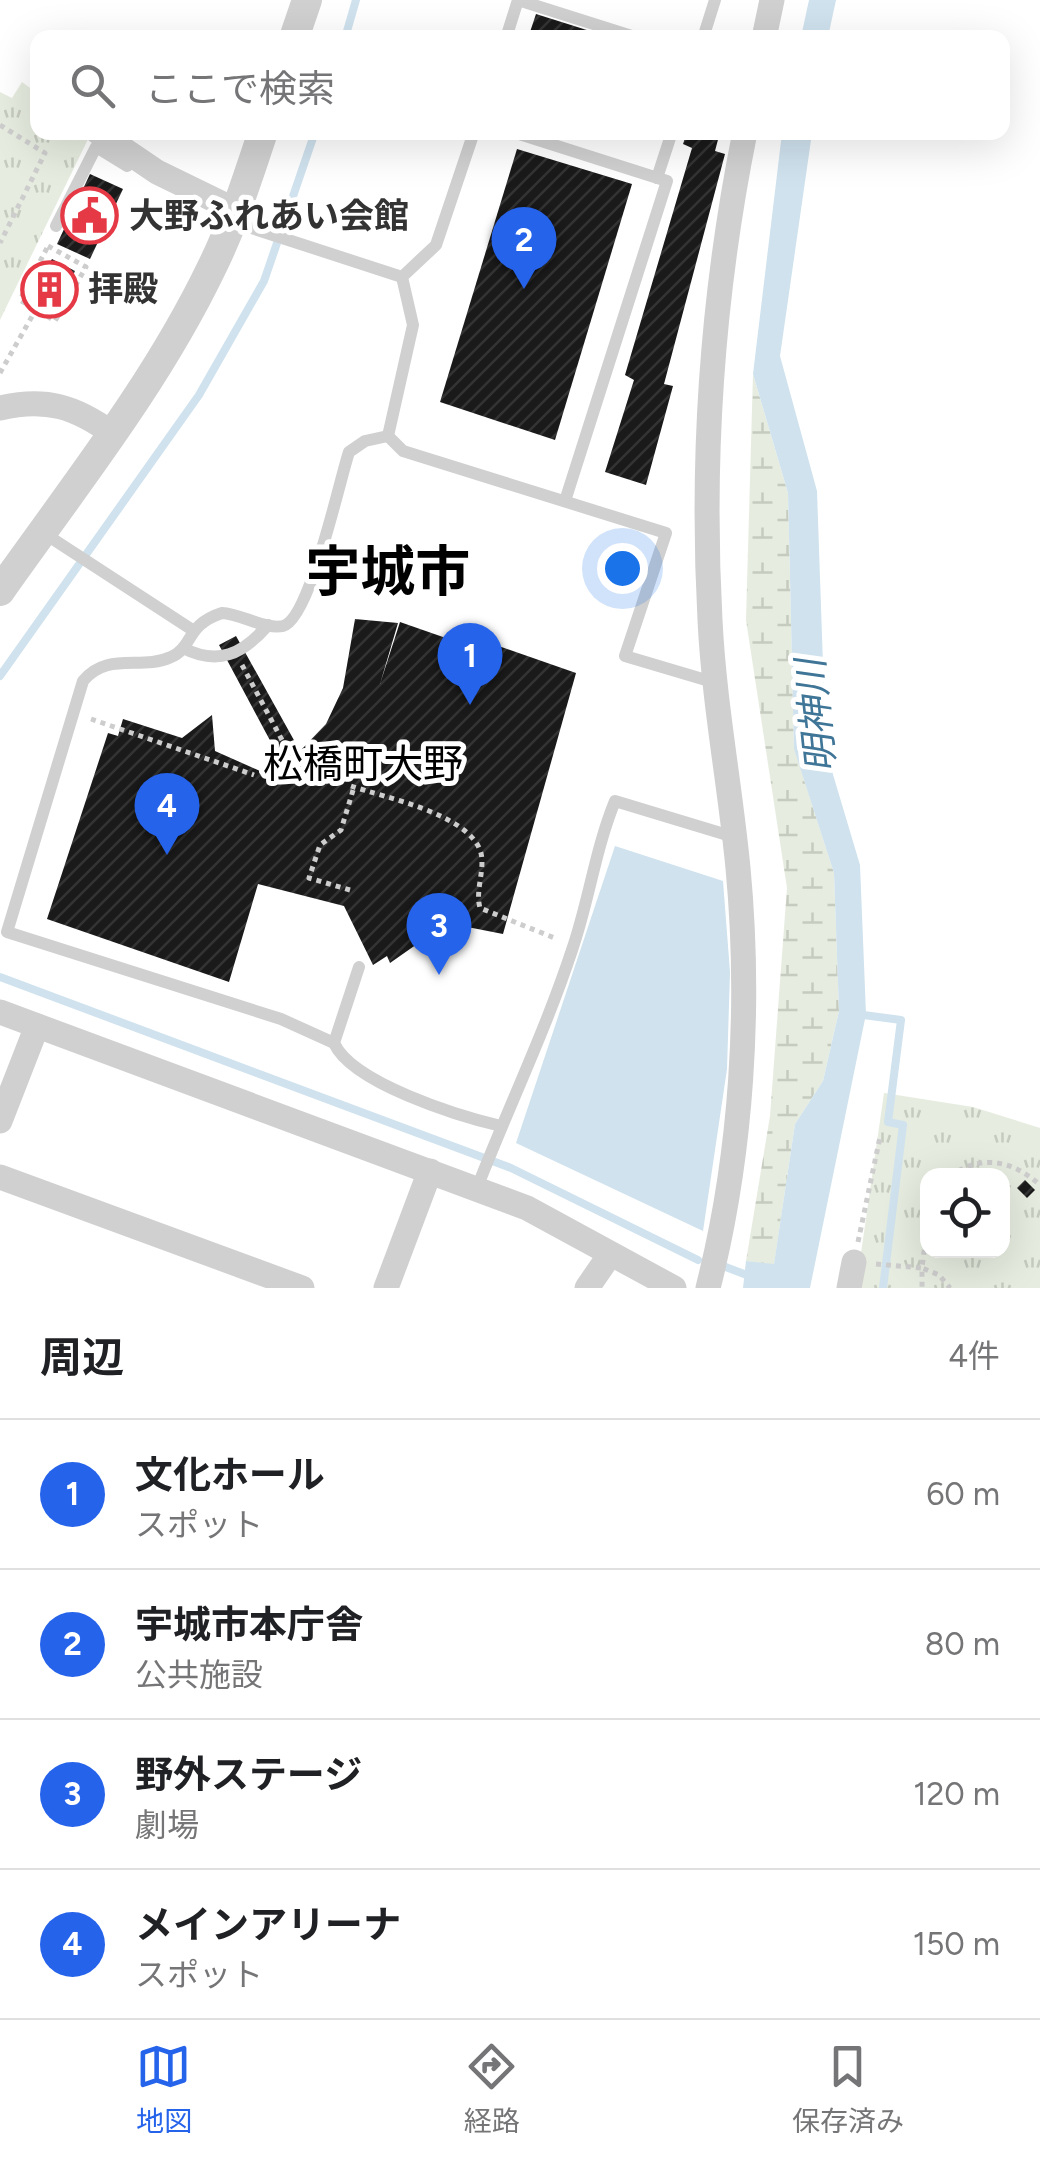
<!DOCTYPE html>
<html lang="ja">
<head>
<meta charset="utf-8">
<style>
  :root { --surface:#fff; --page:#f6f6f6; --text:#202124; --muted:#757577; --line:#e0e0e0; --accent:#2563eb }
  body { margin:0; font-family:Figtree,"Noto Sans JP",sans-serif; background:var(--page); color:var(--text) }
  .controls { position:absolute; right:30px; bottom:30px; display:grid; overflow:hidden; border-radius:20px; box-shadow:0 10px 40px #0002 }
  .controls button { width:90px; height:90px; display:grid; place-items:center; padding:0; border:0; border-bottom:2px solid var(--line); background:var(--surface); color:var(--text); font:50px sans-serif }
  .you { position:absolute; left:622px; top:568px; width:35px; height:35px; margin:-25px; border:8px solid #fff; border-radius:50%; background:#1a73e8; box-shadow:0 0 0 15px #1a73e833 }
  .badge { display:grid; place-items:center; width:65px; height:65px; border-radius:50%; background:var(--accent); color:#fff; font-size:32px; font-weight:700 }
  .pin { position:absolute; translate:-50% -82px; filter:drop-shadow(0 2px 5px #0008) }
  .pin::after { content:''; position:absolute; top:52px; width:35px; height:30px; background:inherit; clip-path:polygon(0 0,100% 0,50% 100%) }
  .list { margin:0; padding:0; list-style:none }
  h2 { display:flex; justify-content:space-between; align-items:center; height:130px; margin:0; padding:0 40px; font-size:42px }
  h2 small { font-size:32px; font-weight:400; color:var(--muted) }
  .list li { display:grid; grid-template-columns:65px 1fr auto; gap:30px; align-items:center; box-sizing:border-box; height:150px; padding:0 40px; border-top:2px solid var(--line) }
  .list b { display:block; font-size:38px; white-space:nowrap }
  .list p { margin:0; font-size:32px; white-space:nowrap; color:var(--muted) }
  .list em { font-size:32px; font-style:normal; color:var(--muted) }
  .icon { flex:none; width:55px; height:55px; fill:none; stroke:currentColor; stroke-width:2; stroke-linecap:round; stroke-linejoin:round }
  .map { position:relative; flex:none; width:1040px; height:1288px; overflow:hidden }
  .search { position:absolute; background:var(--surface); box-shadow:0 10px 40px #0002; left:30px; right:30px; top:30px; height:110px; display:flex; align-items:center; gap:25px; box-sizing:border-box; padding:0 35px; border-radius:20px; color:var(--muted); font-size:38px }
  .sheet { height:730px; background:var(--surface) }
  nav { display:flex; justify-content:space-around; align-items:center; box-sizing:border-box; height:140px; border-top:2px solid var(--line); background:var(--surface); font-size:28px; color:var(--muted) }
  nav a { display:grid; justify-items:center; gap:5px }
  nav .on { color:var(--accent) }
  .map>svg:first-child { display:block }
  .wetland { fill:url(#wetland-marsh) }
  .park { fill:url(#park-tufts); fill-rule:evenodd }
  .water { fill:#cfe2ee }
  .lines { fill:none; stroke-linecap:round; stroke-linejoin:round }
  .stream { stroke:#cfe2ee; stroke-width:8 }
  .building { fill:url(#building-hatch) }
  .path { stroke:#cdcdcd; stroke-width:5; stroke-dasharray:5 5; stroke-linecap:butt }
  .service { stroke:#d0d0d0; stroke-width:12 }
  .minor { stroke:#d0d0d0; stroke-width:25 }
  .tertiary { stroke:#d0d0d0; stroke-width:30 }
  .labels { text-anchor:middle; stroke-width:10; stroke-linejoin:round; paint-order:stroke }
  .poi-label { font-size:35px; font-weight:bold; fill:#333; stroke:#fff; text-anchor:start }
  .water-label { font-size:38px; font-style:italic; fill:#3f7597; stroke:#fff }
  .quarter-label { font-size:40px; fill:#000; stroke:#fff }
  .town-label { font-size:55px; font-weight:bold; fill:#000; stroke:#fff }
</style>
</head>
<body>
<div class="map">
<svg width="1040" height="1288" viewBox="0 0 1040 1288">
  <defs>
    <pattern id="wetland-marsh" width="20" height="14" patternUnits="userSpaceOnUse" patternTransform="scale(2.5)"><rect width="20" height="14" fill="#e6ecdf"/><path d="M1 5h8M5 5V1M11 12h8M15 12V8" fill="none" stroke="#c6cbc0"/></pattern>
    <pattern id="park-tufts" width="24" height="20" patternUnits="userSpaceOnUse" patternTransform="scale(2.5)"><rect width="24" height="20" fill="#e6ecdf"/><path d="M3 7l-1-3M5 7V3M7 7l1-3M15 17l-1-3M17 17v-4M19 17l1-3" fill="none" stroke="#c6cbc0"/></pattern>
    <pattern id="building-hatch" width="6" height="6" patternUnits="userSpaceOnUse" patternTransform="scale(2.5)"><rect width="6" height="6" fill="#1a1a1a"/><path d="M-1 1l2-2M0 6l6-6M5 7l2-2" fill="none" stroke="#333"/></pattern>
  </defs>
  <rect width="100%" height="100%" fill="#fff"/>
  <path class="wetland" d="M753,374L788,493L794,748L834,873L839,1011L823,1081L795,1124L774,1265L746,1261L770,1116L787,888L746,620Z"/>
  <g class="park">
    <path d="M22,82L37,93L38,132L91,133L0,320V92L12,98Z"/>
    <path d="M884,1093L973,1107L1040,1128V1288H856ZM928,1176H1002V1250H928Z"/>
  </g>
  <g class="water">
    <path d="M809,0H836L828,37H801Z"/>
    <path d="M782,133H812L780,356L817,491L826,751L860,865L866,1014L810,1288H743L746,1261L774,1264L795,1124L823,1081L839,1011L834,873L794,749L788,493L753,374Z"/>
    <path d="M615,846L723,881L730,972L727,1069L703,1231L516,1143Z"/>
  </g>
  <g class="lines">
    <g class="stream">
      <path d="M345,38L356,0"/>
      <path d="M0,676L199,395L264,281L315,132"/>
      <path d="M0,977L511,1168L698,1260"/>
      <path d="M856,1014L901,1020L888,1122L903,1125L883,1288"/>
      <path d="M723,1266L752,1277"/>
    </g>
  </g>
  <g class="building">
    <path d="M536,14L609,37L608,38H528Z"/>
    <path d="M639,132H664L661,140Z"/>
    <path d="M687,132H720L715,151L725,154L664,384L673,386L646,485L605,472L634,380L625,375L692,148L683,144Z"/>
    <path d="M517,149L632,184L555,440L440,402Z"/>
    <path d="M90,174L123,189L90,259L57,244Z"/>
    <path d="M52,259L75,271L57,309L28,294Z"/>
    <path d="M355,619L398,623L380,684L400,622L483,651L487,642L576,673L503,934L447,923L390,963L387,956L373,965L344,906L258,884L229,982L47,919L108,733L118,736L123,719L182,738L212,715L215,751L260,771L281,761L219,645L236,636L300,751L326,724L343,688Z"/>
    <path d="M1025,1180L1035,1190L1027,1198L1017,1188Z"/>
  </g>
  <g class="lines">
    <g class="path">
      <path d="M0,125L45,153L0,243"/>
      <path d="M48,246L86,267L55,321L20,300Z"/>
      <path d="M0,373L35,311"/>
      <path d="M242,665L290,755"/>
      <path d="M91,719L254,775"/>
      <path d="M351,786C386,798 470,814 481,853C485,871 475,890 480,908L557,939"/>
      <path d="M350,890L309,878L320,845L341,830L354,787"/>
      <path d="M950,1176C982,1154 1012,1160 1040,1185"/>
      <path d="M928,1220L922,1268L939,1275L950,1288"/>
      <path d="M858,1242L880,1137"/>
      <path d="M876,1264L922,1268V1288"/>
    </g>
    <g class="service">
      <path d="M518,0L638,38"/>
      <path d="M506,38L518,0"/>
      <path d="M703,38L715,0"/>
      <path d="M474,132L436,245L402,277L413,325L388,436L403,451L666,533L625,656L716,683"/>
      <path d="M513,132L667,181L565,501"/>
      <path d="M657,178L672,132"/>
      <path d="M233,222L402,277"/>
      <path d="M56,226L96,147L127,166"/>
      <path d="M42,532L191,629"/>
      <path d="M183,648C218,666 243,654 268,625"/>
      <path d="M359,967L334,1043C352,1083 458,1116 501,1126"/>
      <path d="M334,1043L281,1019L7,932L83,681C108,651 141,671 171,657C194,647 185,625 222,613C241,614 266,630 283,626C310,619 339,482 349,452L365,441L388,436"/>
      <path d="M477,1188C508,1108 545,1032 572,950C589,901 595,850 615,801L734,837"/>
    </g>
    <g class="minor">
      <path d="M764,38L772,0"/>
      <path d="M98,132L157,172L237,211"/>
      <path d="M0,408C46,397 76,407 113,434"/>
      <path d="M0,1012L527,1208L674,1288"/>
      <path d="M0,1121L37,1026"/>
      <path d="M0,1177L302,1288"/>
      <path d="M386,1288L430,1171"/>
      <path d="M587,1288L609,1256"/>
      <path d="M708,1288C742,1154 751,1006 738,868C730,785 714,703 710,620C701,455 712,295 745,132"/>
      <path d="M849,1288L854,1262"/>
    </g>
    <g class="tertiary">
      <path d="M294,38L307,0"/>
      <path d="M0,591C74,486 155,385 211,269C233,225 247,179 263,132"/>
    </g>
  </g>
  <defs>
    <symbol id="civic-ring" viewBox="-11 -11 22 22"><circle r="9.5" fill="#fff" stroke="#e63946" stroke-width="1.5"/><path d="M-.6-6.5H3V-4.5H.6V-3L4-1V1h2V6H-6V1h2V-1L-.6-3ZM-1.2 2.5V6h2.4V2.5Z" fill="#e63946"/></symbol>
    <symbol id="building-ring" viewBox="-11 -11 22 22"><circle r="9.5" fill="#fff" stroke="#e63946" stroke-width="1.5"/><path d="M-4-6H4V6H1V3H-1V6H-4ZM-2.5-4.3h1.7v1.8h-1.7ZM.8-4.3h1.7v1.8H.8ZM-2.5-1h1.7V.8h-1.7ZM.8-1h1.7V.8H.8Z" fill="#e63946"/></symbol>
  </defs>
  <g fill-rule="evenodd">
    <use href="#civic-ring" x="58" y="184" width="63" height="63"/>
    <use href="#building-ring" x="18" y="258" width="63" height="63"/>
  </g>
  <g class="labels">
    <g class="poi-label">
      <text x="129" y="228">大野ふれあい会館</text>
      <text x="88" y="301">拝殿</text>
    </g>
    <g class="water-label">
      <text transform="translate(816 716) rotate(-96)" y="13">明神川</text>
    </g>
    <g class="quarter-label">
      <text x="363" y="778">松橋町大野</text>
    </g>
    <g class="town-label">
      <text x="388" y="591">宇城市</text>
    </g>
  </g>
</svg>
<div class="controls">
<button><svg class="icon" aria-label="locate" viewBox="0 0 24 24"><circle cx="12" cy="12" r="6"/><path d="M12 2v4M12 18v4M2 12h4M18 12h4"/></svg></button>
</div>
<div class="you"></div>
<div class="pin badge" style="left:470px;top:705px">1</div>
<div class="pin badge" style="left:524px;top:289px">2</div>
<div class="pin badge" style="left:439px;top:975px">3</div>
<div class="pin badge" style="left:167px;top:855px">4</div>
<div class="search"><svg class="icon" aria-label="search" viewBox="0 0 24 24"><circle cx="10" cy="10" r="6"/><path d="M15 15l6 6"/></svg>ここで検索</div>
</div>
<section class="sheet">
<h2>周辺<small>4件</small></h2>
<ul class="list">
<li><span class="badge">1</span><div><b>文化ホール</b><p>スポット</p></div><em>60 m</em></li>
<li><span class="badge">2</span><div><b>宇城市本庁舎</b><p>公共施設</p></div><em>80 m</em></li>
<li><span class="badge">3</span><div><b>野外ステージ</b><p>劇場</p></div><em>120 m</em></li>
<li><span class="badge">4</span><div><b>メインアリーナ</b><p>スポット</p></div><em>150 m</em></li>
</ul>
</section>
<nav>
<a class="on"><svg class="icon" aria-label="map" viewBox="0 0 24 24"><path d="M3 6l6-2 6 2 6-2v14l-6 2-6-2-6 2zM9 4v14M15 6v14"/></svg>地図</a>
<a><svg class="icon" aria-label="directions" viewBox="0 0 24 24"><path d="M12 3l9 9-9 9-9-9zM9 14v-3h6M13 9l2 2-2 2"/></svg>経路</a>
<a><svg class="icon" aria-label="saved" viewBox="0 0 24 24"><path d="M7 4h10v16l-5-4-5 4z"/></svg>保存済み</a>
</nav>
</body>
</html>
